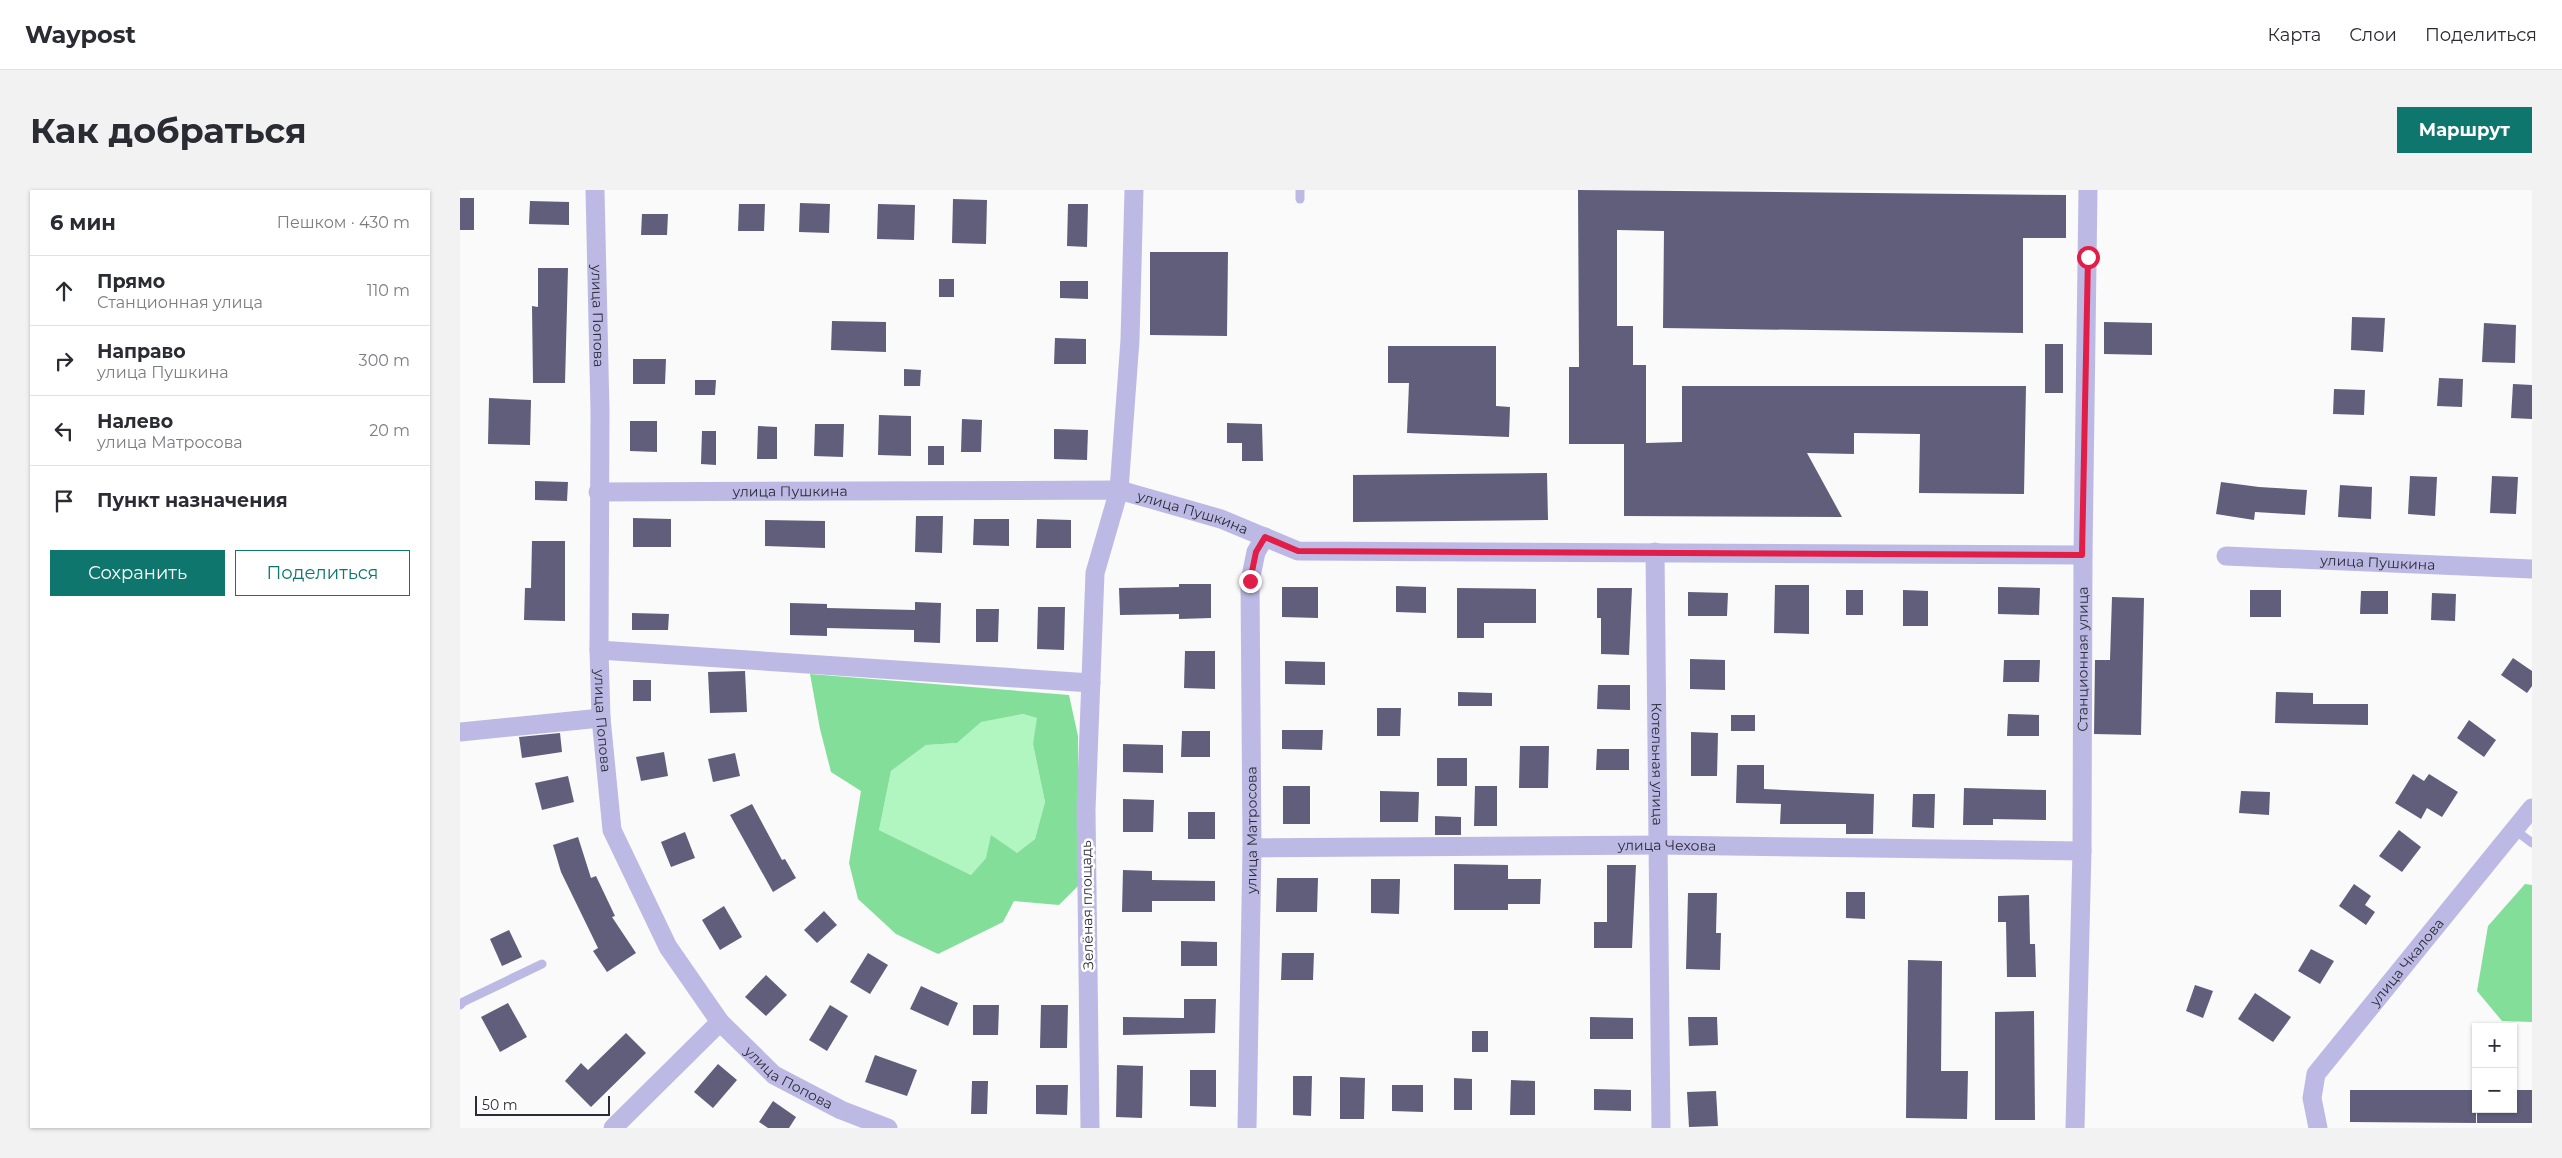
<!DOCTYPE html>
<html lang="ru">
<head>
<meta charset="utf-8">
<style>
  :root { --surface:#fff; --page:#f2f2f3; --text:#2b2b33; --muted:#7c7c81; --line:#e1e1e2; --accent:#0f766e }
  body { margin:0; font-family:Montserrat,sans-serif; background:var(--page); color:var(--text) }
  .controls { position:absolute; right:15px; bottom:15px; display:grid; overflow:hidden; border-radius:0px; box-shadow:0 1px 4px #0004 }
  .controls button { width:45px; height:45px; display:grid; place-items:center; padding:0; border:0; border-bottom:1px solid var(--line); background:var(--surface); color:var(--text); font:25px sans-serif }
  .scale { position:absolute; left:15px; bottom:12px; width:135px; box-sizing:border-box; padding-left:5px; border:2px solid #2c2b38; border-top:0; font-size:14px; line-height:18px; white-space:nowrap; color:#2c2b38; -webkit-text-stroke:4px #fff; paint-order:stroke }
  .stop { position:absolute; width:15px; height:15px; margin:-11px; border:4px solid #e11d48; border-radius:50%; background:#fff }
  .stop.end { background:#e11d48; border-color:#fff; box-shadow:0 1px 5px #0008 }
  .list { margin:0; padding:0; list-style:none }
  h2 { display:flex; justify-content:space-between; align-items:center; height:65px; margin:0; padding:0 20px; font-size:21px }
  h2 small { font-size:16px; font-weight:400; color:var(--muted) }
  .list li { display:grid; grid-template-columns:32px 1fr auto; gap:15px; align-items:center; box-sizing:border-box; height:70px; padding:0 20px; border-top:1px solid var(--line) }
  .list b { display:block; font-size:19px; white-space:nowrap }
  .list p { margin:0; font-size:16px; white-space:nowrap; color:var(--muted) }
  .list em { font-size:16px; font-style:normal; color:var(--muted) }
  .actions { display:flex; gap:10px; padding:15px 20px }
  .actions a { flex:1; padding:11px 0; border:1px solid var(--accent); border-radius:0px; text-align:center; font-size:18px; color:var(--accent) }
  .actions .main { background:var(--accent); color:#fff }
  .icon { flex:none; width:28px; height:28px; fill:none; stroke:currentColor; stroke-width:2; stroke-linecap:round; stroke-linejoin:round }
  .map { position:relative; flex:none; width:2072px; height:938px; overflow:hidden; border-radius:0px }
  header { display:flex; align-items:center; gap:30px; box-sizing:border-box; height:70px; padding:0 25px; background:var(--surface); border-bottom:1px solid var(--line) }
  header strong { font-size:24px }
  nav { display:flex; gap:28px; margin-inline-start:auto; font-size:18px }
  .intro { display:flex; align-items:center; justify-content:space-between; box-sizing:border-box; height:120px; padding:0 30px }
  h1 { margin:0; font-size:35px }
  .button { padding:12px 22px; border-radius:0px; background:var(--accent); color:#fff; font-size:18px; font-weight:700 }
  main { display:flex; gap:30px; padding:0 30px }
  aside { flex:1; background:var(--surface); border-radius:0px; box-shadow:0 1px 4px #0004 }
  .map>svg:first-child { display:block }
  .green { fill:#b1f5c0 }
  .forest { fill:#83de9a; fill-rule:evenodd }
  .building { fill:#605e7b }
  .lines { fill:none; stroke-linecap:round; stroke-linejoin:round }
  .lane { stroke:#bcbae4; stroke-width:9 }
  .street { stroke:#bcbae4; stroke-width:19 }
  .route { stroke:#e11d48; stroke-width:6 }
  .labels { text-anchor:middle; stroke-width:5; stroke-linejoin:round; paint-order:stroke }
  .street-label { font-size:14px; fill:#2c2b38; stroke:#fff }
</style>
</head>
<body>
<header>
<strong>Waypost</strong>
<nav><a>Карта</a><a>Слои</a><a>Поделиться</a></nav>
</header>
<div class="intro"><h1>Как добраться</h1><a class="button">Маршрут</a></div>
<main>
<aside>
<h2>6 мин<small>Пешком · 430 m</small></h2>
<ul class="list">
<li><svg class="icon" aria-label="ahead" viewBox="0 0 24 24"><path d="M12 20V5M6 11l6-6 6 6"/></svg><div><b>Прямо</b><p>Станционная улица</p></div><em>110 m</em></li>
<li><svg class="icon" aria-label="right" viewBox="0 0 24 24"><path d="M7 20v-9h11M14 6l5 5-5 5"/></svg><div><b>Направо</b><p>улица Пушкина</p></div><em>300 m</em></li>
<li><svg class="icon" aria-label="left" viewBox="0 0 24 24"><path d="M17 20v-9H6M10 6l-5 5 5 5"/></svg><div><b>Налево</b><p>улица Матросова</p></div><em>20 m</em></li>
<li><svg class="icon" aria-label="arrive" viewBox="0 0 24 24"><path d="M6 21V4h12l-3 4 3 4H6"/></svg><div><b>Пункт назначения</b></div></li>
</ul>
<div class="actions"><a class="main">Сохранить</a><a>Поделиться</a></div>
</aside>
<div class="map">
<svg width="2072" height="938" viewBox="0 0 2072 938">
  <rect width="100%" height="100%" fill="#fafafa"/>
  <path class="green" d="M563,524L578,528L573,554L585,612L575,649L557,663L526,668L511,685L419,640L431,581L466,555L497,553L520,532Z"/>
  <g class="forest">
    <path d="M350,484L609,505L618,546L619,695L599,715L554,711L543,732L478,764L436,744L398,709L389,673L401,601L371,582L360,539ZM563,524L577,528L573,554L585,612L575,649L557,663L531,645L526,668L511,685L419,640L431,581L466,555L497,553L521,532Z"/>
    <path d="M2065,694L2072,695V832L2042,831L2017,801L2028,736Z"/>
  </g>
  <g class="building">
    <path d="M1118,0L1606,5V48H1563V143L1203,138L1204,41L1157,40V136H1173V175H1186V253L1222,252V196H1566L1564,304L1459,303L1460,244L1394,243V264L1347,263L1382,327L1164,326V254H1109V177H1119Z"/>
    <rect x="0" y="8" width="14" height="32"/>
    <path d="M493,9L527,10L526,54L492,53Z"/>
    <path d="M70,11L109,12V35L69,34Z"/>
    <path d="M340,13L370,14L369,43L339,42Z"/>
    <path d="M279,14H305L304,41H278Z"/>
    <path d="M418,14L455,15L454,50L417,49Z"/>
    <path d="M608,14H628L627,57L607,56Z"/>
    <path d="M182,24H208L207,45H181Z"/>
    <path d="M690,62H768L767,146L690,145Z"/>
    <path d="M78,78H108L105,193H73L72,116L78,117Z"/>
    <rect x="479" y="89" width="15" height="18"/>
    <path d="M600,91H628V109L600,108Z"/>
    <path d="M1892,127L1925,128L1923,162L1891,160Z"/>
    <path d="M372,131L426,132V162L371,160Z"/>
    <path d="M1644,132L1692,133V165L1644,164Z"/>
    <path d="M2024,133L2056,135L2055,173L2022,172Z"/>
    <path d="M595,148L626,149V174H594Z"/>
    <rect x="1585" y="154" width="18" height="49"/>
    <path d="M928,156H1036V216L1050,217L1049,247L947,243L949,193H928Z"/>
    <path d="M173,169H206L205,194H173Z"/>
    <path d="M444,179L461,180L460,196H444Z"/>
    <path d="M1979,188L2003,189L2002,217L1977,216Z"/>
    <path d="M235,190H256L255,205H235Z"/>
    <path d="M2053,194L2072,195V229L2051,228Z"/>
    <path d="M1874,199L1905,200L1904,225L1873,224Z"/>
    <path d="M29,208L71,210L70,255L28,254Z"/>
    <path d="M419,225L451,226V266L418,265Z"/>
    <path d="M502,229L522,230L521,262H501Z"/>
    <path d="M170,231H197V262L170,261Z"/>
    <path d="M767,233L802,234L803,271H782V253H767Z"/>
    <path d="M355,234H384L383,267L354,266Z"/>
    <path d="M298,236L317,237V269H297Z"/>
    <path d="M594,239L628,240L627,270L594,269Z"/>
    <path d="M242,241H256V275L241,274Z"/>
    <rect x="468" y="256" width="16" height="19"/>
    <path d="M1087,283L1088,330L893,332V285Z"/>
    <path d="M1950,286L1977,287L1975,326L1948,324Z"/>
    <path d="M2032,286L2058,287L2056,324L2030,323Z"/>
    <path d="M75,291L108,292L107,311L75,310Z"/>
    <path d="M1761,292L1799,297L1847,300L1845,325L1795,322L1794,330L1756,324Z"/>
    <path d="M1880,295L1912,297L1911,329L1878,327Z"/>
    <path d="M456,326H483L482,363L455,362Z"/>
    <path d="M173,328L211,329V357H173Z"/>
    <path d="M514,329H549V356L513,355Z"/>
    <path d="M577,329L611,330V358H576Z"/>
    <path d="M305,330L365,331V358L305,356Z"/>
    <path d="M72,351H105V431L64,430L65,398H71Z"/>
    <path d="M719,394H751V428L719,429V424L660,425L659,398L719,397Z"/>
    <path d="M1315,395H1349V444L1314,443Z"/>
    <path d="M936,396L966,397V423L936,422Z"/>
    <path d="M822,397H858V428L822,427Z"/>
    <path d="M1538,397L1580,398L1579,425L1538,424Z"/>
    <path d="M997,398L1076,399V433H1024V448H997Z"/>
    <path d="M1137,398H1172L1169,465L1141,464V428H1137Z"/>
    <rect x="1386" y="400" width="17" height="25"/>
    <path d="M1443,400L1468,401V436H1443Z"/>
    <rect x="1790" y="400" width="31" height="27"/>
    <path d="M1901,401H1928V424H1900Z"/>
    <path d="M1228,402L1268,403L1267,426H1228Z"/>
    <path d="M1972,403L1996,404L1995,431L1971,430Z"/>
    <path d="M1652,407L1684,408L1681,545L1634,544L1635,470H1650Z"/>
    <path d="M455,412L481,413L480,453L454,452V440L367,438V446L330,445V413L367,414V418L455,420Z"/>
    <path d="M578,417H605L604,460L577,459Z"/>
    <path d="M516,419H539L538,452H516Z"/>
    <path d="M172,423L209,424L208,440H172Z"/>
    <path d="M725,461H755V499L724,498Z"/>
    <path d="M2053,468L2072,481V496L2067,503L2041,485Z"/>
    <path d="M1230,469L1265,470V500L1230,499Z"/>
    <path d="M1544,470H1580L1579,492H1543Z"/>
    <path d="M825,471L865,472V495L825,494Z"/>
    <path d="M285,481L287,522L250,523L248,482Z"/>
    <rect x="173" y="490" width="18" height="21"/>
    <path d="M1138,495H1170V520L1137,519Z"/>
    <path d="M998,502L1032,503V516H998Z"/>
    <path d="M1816,502L1853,503V514H1908V535L1815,533Z"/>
    <path d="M917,518H941L940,546H917Z"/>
    <path d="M1548,524L1579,525V546H1547Z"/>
    <rect x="1271" y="525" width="24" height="16"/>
    <path d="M2009,530L2036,550L2024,567L1997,548Z"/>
    <path d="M822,540H863L862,560L822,559Z"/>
    <path d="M722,541H750V567H721Z"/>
    <path d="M1231,542L1258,543L1257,586H1231Z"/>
    <path d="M100,543L102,562L62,568L59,547Z"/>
    <path d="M663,554L703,555V583L663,582Z"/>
    <path d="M1060,556H1089L1088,598H1059Z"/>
    <path d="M1137,559H1169V580H1136Z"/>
    <path d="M204,562L208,586L181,591L176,567Z"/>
    <path d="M275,563L280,586L253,592L248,569Z"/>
    <rect x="977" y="568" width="30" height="28"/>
    <path d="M1277,575H1304V599L1414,604L1413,644H1386V634H1320L1321,614L1276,613Z"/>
    <path d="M1953,584L1964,591L1969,584L1998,602L1982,627L1967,618L1961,629L1935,613Z"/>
    <path d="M108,586L114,612L82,620L75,593Z"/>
    <rect x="823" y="596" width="27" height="38"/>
    <path d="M1015,596H1037V636H1014Z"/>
    <path d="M1504,598L1586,600V630L1533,629V635H1503Z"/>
    <path d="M920,601L959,602L958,632H920Z"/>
    <path d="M1781,601L1810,602L1809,625L1779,623Z"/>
    <path d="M1453,604H1475L1474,638L1452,637Z"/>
    <path d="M663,609L694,610L693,642H663Z"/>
    <path d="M292,614L322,670L325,669L336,688L313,702L270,625Z"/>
    <rect x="728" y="622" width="27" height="27"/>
    <path d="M975,626L1001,627V645H975Z"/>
    <path d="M1939,640L1961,657L1942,682L1919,666Z"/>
    <path d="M225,642L235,668L211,677L201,652Z"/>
    <path d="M118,647L131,688L136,686L155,726L152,727L176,763L147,782L133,761L138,758L101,682L93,655Z"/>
    <path d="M994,674L1048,675V689H1081L1080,714H1048V720H994Z"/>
    <path d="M1147,675H1176L1172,758H1134V732H1147Z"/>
    <path d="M663,680L692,681V690L755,691V711H692V722H662Z"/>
    <path d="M817,688H858L857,722H816Z"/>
    <path d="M911,689H940L939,724L911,723Z"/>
    <path d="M1894,694L1911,706L1905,715L1915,722L1906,735L1879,716Z"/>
    <path d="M1386,702H1405V729L1386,728Z"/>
    <path d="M1228,703H1257L1256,743H1261L1260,780L1226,779Z"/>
    <path d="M1569,705L1570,754H1575L1576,787H1547L1546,732H1538V706Z"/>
    <path d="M264,716L282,747L260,760L242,730Z"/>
    <path d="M364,721L377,735L357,753L344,740Z"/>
    <path d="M49,740L62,767L42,776L30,749Z"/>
    <path d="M721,751L757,752V776H721Z"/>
    <path d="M1851,759L1874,771L1860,794L1838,781Z"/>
    <path d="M408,763L428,775L410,804L390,792Z"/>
    <path d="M822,763H854L853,790H821Z"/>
    <path d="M1448,770L1482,771L1481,881H1508L1507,929L1446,928Z"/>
    <path d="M306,785L327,805L306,826L285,807Z"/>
    <path d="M1735,795L1753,801L1743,828L1726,821Z"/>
    <path d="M461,796L498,813L488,836L450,819Z"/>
    <path d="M1795,803L1831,827L1813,852L1778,829Z"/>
    <path d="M724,809H756L755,843L663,845V827L724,828Z"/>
    <path d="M48,813L67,847L40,862L21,827Z"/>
    <path d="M370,815L388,826L367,861L349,850Z"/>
    <path d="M513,815H539L538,845H513Z"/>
    <path d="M581,815H608L607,858H580Z"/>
    <path d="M1574,821L1575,930H1535V822Z"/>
    <path d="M1130,827L1173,828V849H1130Z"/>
    <path d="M1228,827H1257L1258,855L1229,856Z"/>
    <rect x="1012" y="841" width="16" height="21"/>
    <path d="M166,843L186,863L131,917L105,891L121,873L128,880Z"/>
    <path d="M415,865L457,880L447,906L405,892Z"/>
    <path d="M258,874L277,890L253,918L234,902Z"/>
    <path d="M657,875L683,876L682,928L656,927Z"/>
    <path d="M730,880H756V917L730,916Z"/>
    <path d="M833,886H852L851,926L833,925Z"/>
    <path d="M880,887L905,888L904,929H880Z"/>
    <path d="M994,888L1012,889V920H994Z"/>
    <path d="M1051,890L1075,891V925H1050Z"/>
    <path d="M512,891H528L527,924H511Z"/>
    <path d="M576,895H608L607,925L576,924Z"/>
    <path d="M932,895H963V922L932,921Z"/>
    <path d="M1134,899L1171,900V921L1134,920Z"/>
    <path d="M1890,900H2016V933L1890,932Z"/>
    <path d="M2053,900H2072V933H2017V919H2053Z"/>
    <path d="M1256,901L1258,936L1229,937L1227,902Z"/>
    <path d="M313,911L336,927L329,938H308L299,932Z"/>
  </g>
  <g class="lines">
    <g class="lane">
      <path d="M840,9V0"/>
      <path d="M2055,640L2072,653"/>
      <path d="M0,815L3,812L82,774"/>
    </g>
    <g class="street">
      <path id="s1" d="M135,0L140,221L139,460L141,528L152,640L208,757L260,832L314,885L381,920L428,938"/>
      <path id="s2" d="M138,302L659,300L761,329L838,361L1623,365"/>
      <path id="s3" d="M1195,362L1201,938"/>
      <path id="s4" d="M1766,366L2072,379"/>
      <path d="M139,460L631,493"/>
      <path d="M0,542L141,528"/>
      <path id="s5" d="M792,658L1199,655L1622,661"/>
      <path d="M153,938L260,832"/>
      <path d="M630,938L626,620L635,383L659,300L670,150L674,0"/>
      <path id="s6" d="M787,938L792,658L790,391L796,362L805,347"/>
      <path id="s7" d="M1615,938L1622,661L1623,365L1628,0"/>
      <path id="s8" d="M1858,938L1852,908L1856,884L2072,618"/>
    </g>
  </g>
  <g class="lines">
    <path class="route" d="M790,391L796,362L805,347L838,361L1622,365L1628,67"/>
  </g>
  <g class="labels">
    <g class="street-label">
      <text dy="5" stroke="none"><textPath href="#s1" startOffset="126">улица Попова</textPath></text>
      <text dy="5" stroke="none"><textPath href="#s2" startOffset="192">улица Пушкина</textPath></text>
      <text dy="5" stroke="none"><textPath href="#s2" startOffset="598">улица Пушкина</textPath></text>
      <text dy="5" stroke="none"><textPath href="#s4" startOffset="152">улица Пушкина</textPath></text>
      <text dy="5" stroke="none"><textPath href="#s7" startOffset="469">Станционная улица</textPath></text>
      <text dy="5" stroke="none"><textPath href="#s1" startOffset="531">улица Попова</textPath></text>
      <text dy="5" stroke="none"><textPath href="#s3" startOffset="212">Котельная улица</textPath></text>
      <text dy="5" stroke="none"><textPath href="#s6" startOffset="298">улица Матросова</textPath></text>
      <text dy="5" stroke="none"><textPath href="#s5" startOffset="415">улица Чехова</textPath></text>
      <text transform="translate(627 715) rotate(-91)" y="5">Зелёная площадь</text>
      <text dy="5" stroke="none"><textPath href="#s8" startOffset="199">улица Чкалова</textPath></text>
      <text dy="5" stroke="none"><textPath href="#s1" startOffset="951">улица Попова</textPath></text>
    </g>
  </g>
</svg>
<div class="controls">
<button>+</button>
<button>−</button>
</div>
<div class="scale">50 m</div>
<div class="stop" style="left:1628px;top:67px"></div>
<div class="stop end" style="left:790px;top:391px"></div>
</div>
</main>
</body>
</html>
